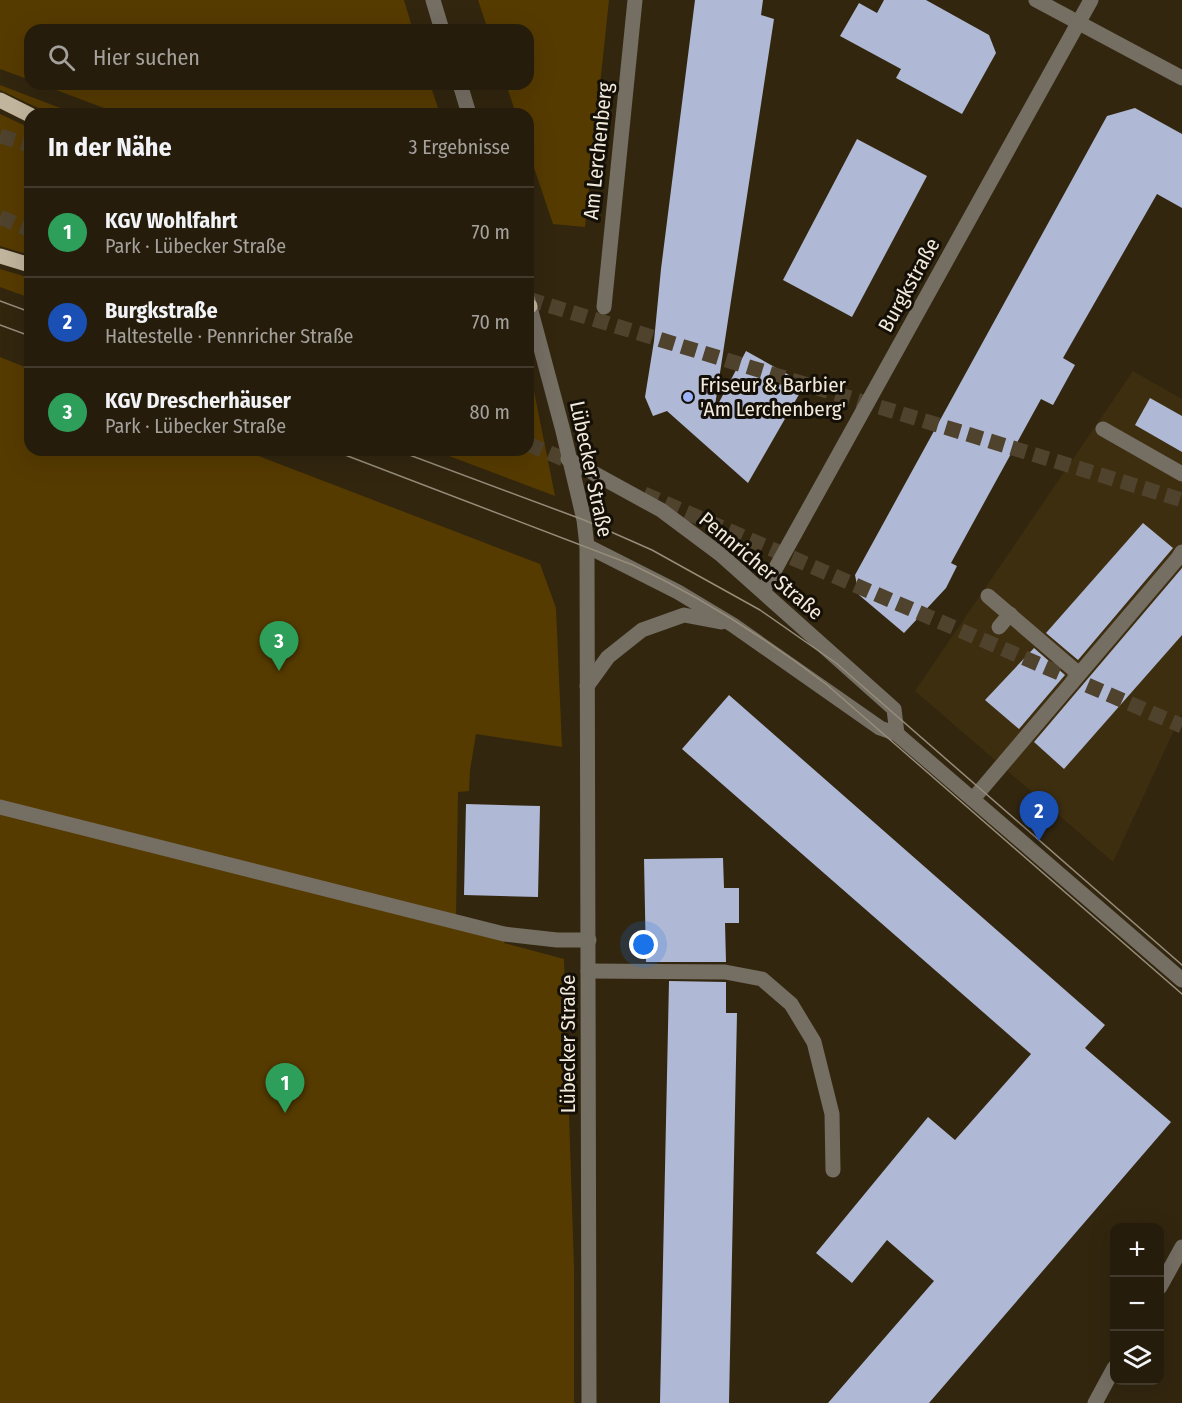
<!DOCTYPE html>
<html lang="de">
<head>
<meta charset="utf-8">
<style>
  :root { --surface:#261c0b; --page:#322919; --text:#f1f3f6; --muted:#a4a19d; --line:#423a2c; --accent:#9db4fd }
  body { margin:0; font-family:"Fira Sans Condensed",sans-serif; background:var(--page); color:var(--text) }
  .controls { position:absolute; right:18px; bottom:18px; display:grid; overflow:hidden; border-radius:12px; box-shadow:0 6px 24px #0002 }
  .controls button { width:54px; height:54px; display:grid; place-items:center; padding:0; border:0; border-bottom:2px solid var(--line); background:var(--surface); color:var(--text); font:30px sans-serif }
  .you { position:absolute; left:644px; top:945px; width:21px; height:21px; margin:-15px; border:4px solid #fff; border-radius:50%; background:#1a73e8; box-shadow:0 0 0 9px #1a73e833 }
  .badge { display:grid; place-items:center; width:39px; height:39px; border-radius:50%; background:var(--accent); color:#fff; font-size:20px; font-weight:700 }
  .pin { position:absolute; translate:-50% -50px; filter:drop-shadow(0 2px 3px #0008) }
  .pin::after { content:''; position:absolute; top:32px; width:21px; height:18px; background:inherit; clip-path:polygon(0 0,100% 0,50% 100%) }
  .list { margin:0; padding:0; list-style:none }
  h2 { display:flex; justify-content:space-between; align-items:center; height:78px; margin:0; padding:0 24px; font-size:26px }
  h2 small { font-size:20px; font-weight:400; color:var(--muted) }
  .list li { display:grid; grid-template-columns:39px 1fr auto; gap:18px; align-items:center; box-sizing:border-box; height:90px; padding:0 24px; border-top:2px solid var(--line) }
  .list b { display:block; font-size:22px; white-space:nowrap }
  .list p { margin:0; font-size:20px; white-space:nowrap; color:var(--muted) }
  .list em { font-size:20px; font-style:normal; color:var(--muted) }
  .icon { flex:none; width:33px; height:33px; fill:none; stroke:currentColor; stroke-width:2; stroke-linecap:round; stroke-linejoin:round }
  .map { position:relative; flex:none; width:1182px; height:1403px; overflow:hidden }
  .search { position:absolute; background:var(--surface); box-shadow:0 6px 24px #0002; left:24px; top:24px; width:510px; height:66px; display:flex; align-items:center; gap:15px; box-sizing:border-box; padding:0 21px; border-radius:18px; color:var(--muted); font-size:22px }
  .panel { position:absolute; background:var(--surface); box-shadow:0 6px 24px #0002; left:24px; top:108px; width:510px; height:348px; border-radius:18px }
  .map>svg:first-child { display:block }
  .built { fill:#3e2e10 }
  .green { fill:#563b00 }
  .building { fill:#afb8d4 }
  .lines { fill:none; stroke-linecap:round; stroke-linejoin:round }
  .major-tunnel { stroke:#4f432e; stroke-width:15; stroke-dasharray:15 8; stroke-linecap:butt }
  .minor { stroke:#756e63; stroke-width:15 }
  .major { stroke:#c2b59e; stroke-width:15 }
  .tram { stroke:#968c7a; stroke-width:1.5 }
  .poi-dot { fill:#9db4fd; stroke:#151007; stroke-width:2 }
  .labels { text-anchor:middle; stroke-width:6; stroke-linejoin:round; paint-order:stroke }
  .street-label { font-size:21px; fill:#f2eadc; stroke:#151007 }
  .poi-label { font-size:21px; fill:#f2eadc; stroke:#151007; text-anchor:start }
</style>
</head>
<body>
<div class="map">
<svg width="1182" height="1403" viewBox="0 0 1182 1403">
  <rect width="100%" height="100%" fill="#32260f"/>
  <path class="built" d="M1133,371L1182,399V713L1113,862L915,691Z"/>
  <g class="green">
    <path d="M0,0H404L413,30H30V80L0,69Z"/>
    <path d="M478,0H609L585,227L553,224L528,150V114H516L506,84H528V30H488Z"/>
    <path d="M40,84H430L440,114H120Z"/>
    <path d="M0,85L76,114H51L0,90Z"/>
    <path d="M0,114L30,128V255L0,246Z"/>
    <path d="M0,269L30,278V298L0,287Z"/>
    <path d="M0,357L30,369V450H243L540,564L556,608L562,747L476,734L470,770L469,791L458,792L456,918L506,930L504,943L564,959L574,1268V1403H0Z"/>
    <path d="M528,369L531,376L555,496L433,450H528Z"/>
  </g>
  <g class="building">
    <path d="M695,0H763L761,15L774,19L714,412L746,351L805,384L748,483L667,411L653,416L645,397L654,341L661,269Z"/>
    <path d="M884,0H926L989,35L996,53L962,114L896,78L901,69L840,36L859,3L877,13Z"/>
    <path d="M1135,108L1182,134V208L1157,194L1063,358L1075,365L1053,405L1041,399L951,563L957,566L946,588L904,633L859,595L855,575L1107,116Z"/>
    <path d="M857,139L927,176L852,317L783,280Z"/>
    <path d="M1150,398L1182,416V452L1135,425Z"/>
    <path d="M1143,523L1173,548L1078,660L1046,633Z"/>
    <path d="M1182,568V635L1064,769L1034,742Z"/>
    <path d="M1034,648L1065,675L1019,729L985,700Z"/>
    <path d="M729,695L1105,1025L1085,1048L1171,1122L929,1403H828L934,1281L887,1240L852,1283L816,1253L928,1117L955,1140L1031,1054L682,749Z"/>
    <path d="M466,804L540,806L538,897L464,895Z"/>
    <path d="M723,858L724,888H739V923H725L726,962H646L644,859Z"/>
    <path d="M669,981L726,982V1013H737L729,1403H660Z"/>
  </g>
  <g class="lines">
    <g class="major-tunnel">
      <path d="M0,136L30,145"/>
      <path d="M0,217L30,230"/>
      <path d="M528,299L1182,500"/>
      <path d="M528,444L578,465"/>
      <path d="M644,494L1182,726"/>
    </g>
    <g class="minor">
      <path d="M433,0L442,30"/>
      <path d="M1036,0L1182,78"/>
      <path d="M460,84L469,114"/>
      <path d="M528,300L563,431L584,520L587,546L589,1403"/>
      <path d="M604,307L635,0"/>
      <path d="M1103,429L1182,474"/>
      <path d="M568,459L661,510L720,554L894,709L897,734"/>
      <path d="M587,546L678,592L733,625L880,728L897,734L1182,980"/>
      <path d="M763,591L1091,0"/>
      <path d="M988,596L1079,674"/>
      <path d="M999,627L1010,614"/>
      <path d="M587,686L608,657L642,630L684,615L721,622"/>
      <path d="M973,799L1178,558L1182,552"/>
      <path d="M0,807L504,934L557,940H589"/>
      <path d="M588,971L725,972L762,979L791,1004L814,1042L832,1114L833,1170"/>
      <path d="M1160,1287L1182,1247"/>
      <path d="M1095,1403L1114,1368"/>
    </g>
    <g class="major">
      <path d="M0,100L30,115"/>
      <path d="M0,256L30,265"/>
      <path d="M528,306H530"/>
    </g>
    <g class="tram">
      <path d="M0,301L30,312"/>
      <path d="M0,325L30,336"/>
      <path d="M332,450L633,565C703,598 764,637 826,684L1182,994"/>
      <path d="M396,450L584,520L652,550L760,610L836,663L1182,965"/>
    </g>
  </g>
  <circle class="poi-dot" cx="688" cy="397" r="6"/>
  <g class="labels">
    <g class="street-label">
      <text transform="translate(598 151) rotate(-84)" y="7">Am Lerchenberg</text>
      <text transform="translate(909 285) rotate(-61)" y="7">Burgkstraße</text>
      <text transform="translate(591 469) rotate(78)" y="7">Lübecker Straße</text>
      <text transform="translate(761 566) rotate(40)" y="7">Pennricher Straße</text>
      <text transform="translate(568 1044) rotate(-90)" y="7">Lübecker Straße</text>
    </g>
    <g class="poi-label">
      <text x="700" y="392">Friseur &amp; Barbier<tspan x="700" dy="24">'Am Lerchenberg'</tspan></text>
    </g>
  </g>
</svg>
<div class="controls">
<button>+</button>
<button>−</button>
<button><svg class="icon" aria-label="layers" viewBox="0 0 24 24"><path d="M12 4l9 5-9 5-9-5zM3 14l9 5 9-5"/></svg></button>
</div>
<div class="you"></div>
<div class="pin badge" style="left:285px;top:1113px;background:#2e9e5b">1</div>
<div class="pin badge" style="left:1039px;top:841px;background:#1a4fb4">2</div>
<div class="pin badge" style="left:279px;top:671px;background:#2e9e5b">3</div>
<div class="search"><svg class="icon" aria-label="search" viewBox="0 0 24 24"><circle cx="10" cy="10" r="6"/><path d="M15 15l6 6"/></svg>Hier suchen</div>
<section class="panel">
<h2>In der Nähe<small>3 Ergebnisse</small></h2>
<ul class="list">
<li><span class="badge" style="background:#2e9e5b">1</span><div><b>KGV Wohlfahrt</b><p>Park · Lübecker Straße</p></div><em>70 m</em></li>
<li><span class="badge" style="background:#1a4fb4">2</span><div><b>Burgkstraße</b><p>Haltestelle · Pennricher Straße</p></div><em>70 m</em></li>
<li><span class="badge" style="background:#2e9e5b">3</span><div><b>KGV Drescherhäuser</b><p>Park · Lübecker Straße</p></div><em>80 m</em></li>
</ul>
</section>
</div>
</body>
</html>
